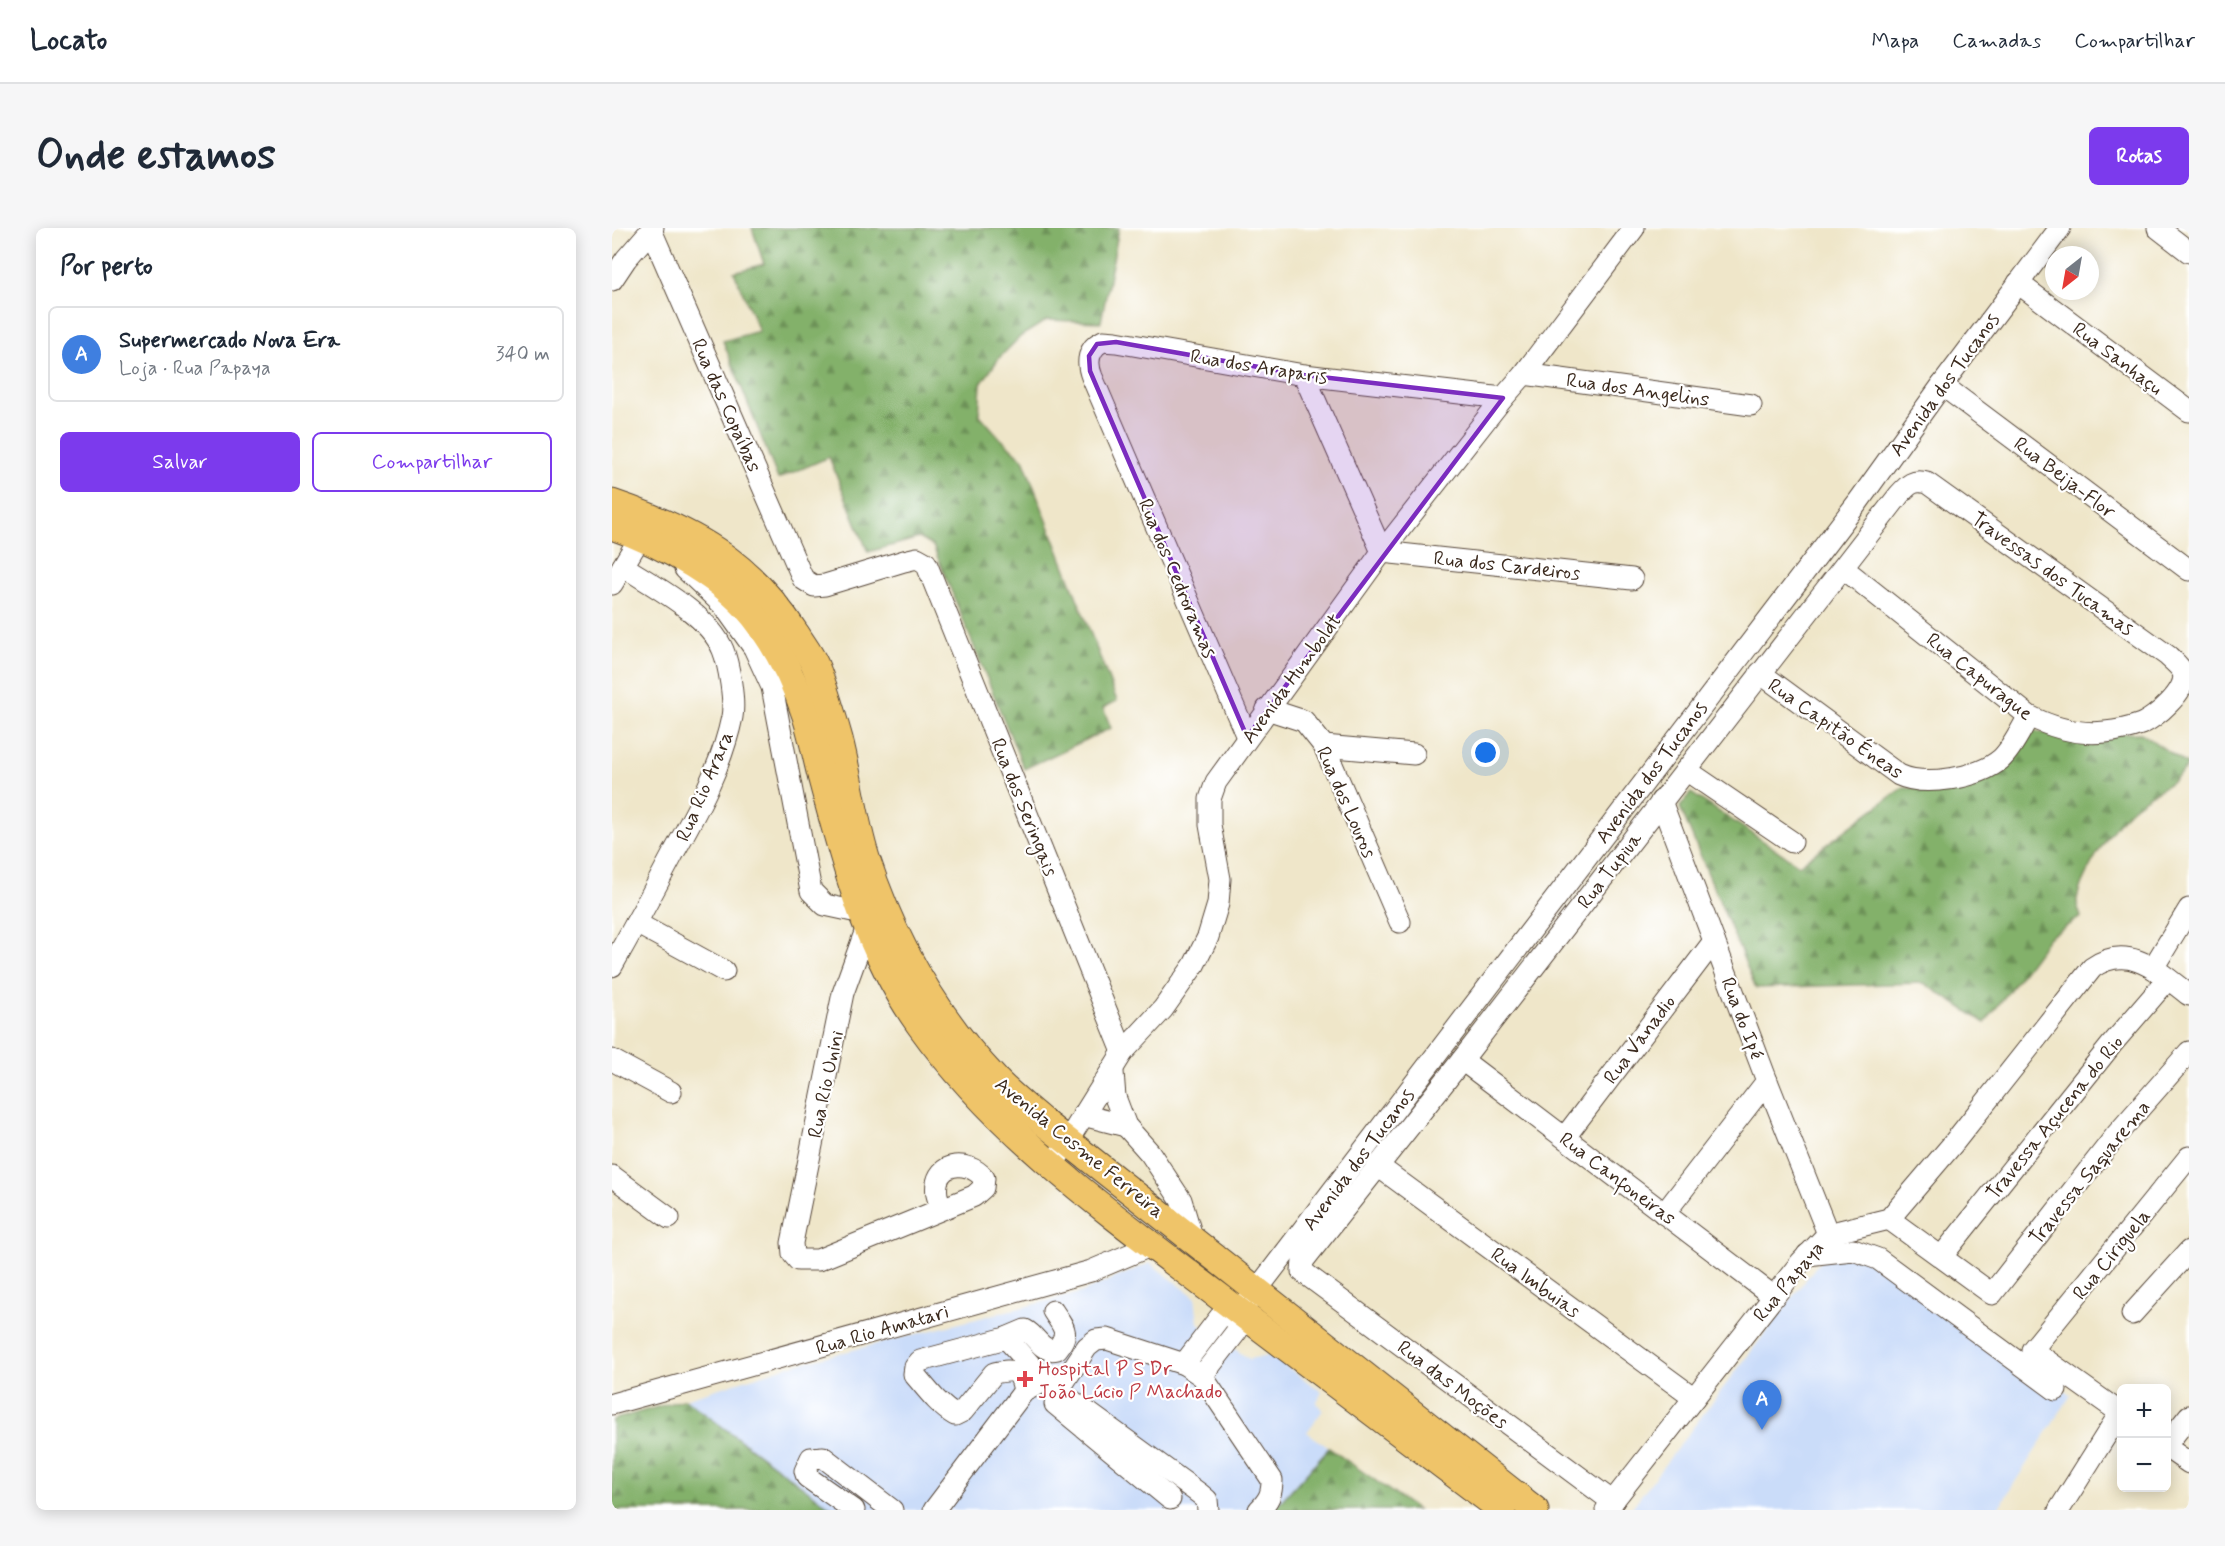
<!DOCTYPE html>
<html lang="pt">
<head>
<meta charset="utf-8">
<style>
  :root { --surface:#fff; --page:#f6f6f7; --text:#1f2937; --muted:#747a83; --line:#e0e1e3; --accent:#7c3aed }
  body { margin:0; font-family:Mynerve,sans-serif; background:var(--page); color:var(--text) }
  .controls { position:absolute; right:18px; bottom:18px; display:grid; overflow:hidden; border-radius:9px; box-shadow:0 3px 15px #0003 }
  .controls button { width:54px; height:54px; display:grid; place-items:center; padding:0; border:0; border-bottom:2px solid var(--line); background:var(--surface); color:var(--text); font:30px sans-serif }
  .compass { position:absolute; left:1433px; top:18px; width:54px; height:54px; border-radius:50%; background:var(--surface); box-shadow:0 3px 15px #0003; rotate:211deg }
  .you { position:absolute; left:874px; top:525px; width:21px; height:21px; margin:-15px; border:4px solid #fff; border-radius:50%; background:#1a73e8; box-shadow:0 0 0 9px #1a73e833 }
  .badge { display:grid; place-items:center; width:39px; height:39px; border-radius:50%; background:var(--accent); color:#fff; font-size:20px; font-weight:700 }
  .pin { position:absolute; translate:-50% -50px; filter:drop-shadow(0 2px 3px #0008) }
  .pin::after { content:''; position:absolute; top:32px; width:21px; height:18px; background:inherit; clip-path:polygon(0 0,100% 0,50% 100%) }
  .list { margin:0; padding:0; list-style:none }
  h2 { display:flex; justify-content:space-between; align-items:center; height:78px; margin:0; padding:0 24px; font-size:26px }
  h2 small { font-size:20px; font-weight:400; color:var(--muted) }
  .list li { display:grid; grid-template-columns:39px 1fr auto; gap:18px; align-items:center; box-sizing:border-box; height:96px; margin:0 12px 12px; padding:0 12px; border:2px solid var(--line); border-radius:9px }
  .list b { display:block; font-size:22px; white-space:nowrap }
  .list p { margin:0; font-size:20px; white-space:nowrap; color:var(--muted) }
  .list em { font-size:20px; font-style:normal; color:var(--muted) }
  .actions { display:flex; gap:12px; padding:18px 24px }
  .actions a { flex:1; padding:14px 0; border:2px solid var(--accent); border-radius:9px; text-align:center; font-size:21px; color:var(--accent) }
  .actions .main { background:var(--accent); color:#fff }
  .map { position:relative; flex:none; width:1577px; height:1282px; overflow:hidden; border-radius:9px }
  header { display:flex; align-items:center; gap:36px; box-sizing:border-box; height:84px; padding:0 30px; background:var(--surface); border-bottom:2px solid var(--line) }
  header strong { font-size:28px }
  nav { display:flex; gap:33px; margin-inline-start:auto; font-size:21px }
  .intro { display:flex; align-items:center; justify-content:space-between; box-sizing:border-box; height:144px; padding:0 36px }
  h1 { margin:0; font-size:42px }
  .button { padding:15px 27px; border-radius:9px; background:var(--accent); color:#fff; font-size:21px; font-weight:700 }
  main { display:flex; gap:36px; padding:0 36px }
  aside { flex:1; background:var(--surface); border-radius:9px; box-shadow:0 3px 15px #0003 }
  .map>svg:first-child { display:block }
  .built { fill:#cadcf9 }
  .forest { fill:url(#forest-firs); stroke:#5f6e44; stroke-width:1.5 }
  .lines { fill:none; stroke-linecap:round; stroke-linejoin:round }
  .minor-casing { stroke:#564638; stroke-width:23 }
  .major-casing { stroke:#564638; stroke-width:29 }
  .minor { stroke:#fff; stroke-width:21 }
  .major { stroke:#efc469; stroke-width:27 }
  .marked { fill:#7b2cbf; fill-opacity:0.2; stroke:#7b2cbf; stroke-width:4.5; stroke-linejoin:round }
  .health-dot { fill:#e0444e; stroke:#fff; stroke-width:2 }
  .labels { text-anchor:middle; stroke-width:4.5; stroke-linejoin:round; paint-order:stroke }
  .street-label { font-size:20px; fill:#3b2a1e; stroke:#fff }
  .health-label { font-size:20px; fill:#be3a42; stroke:#fff; text-anchor:start }
</style>
</head>
<body>
<header>
<strong>Locato</strong>
<nav><a>Mapa</a><a>Camadas</a><a>Compartilhar</a></nav>
</header>
<div class="intro"><h1>Onde estamos</h1><a class="button">Rotas</a></div>
<main>
<aside>
<h2>Por perto<small></small></h2>
<ul class="list">
<li><span class="badge" style="background:#3f7fe0">A</span><div><b>Supermercado Nova Era</b><p>Loja · Rua Papaya</p></div><em>340 m</em></li>
</ul>
<div class="actions"><a class="main">Salvar</a><a>Compartilhar</a></div>
</aside>
<div class="map">
<svg width="1577" height="1282" viewBox="0 0 1577 1282">
  <defs>
    <pattern id="forest-firs" width="22" height="20" patternUnits="userSpaceOnUse" patternTransform="scale(1.5)"><rect width="22" height="20" fill="#83b16b"/><path d="M5 1l3.5 6h-7zM16 11l3.5 6h-7z" fill="#6c9057"/></pattern>
  </defs>
  <rect width="100%" height="100%" fill="#fff"/>
  <filter id="ink" filterUnits="userSpaceOnUse"><feTurbulence type="fractalNoise" baseFrequency=".0167" numOctaves="2"/><feDisplacementMap in="SourceGraphic" scale="12" xChannelSelector="R" yChannelSelector="G"/><feConvolveMatrix kernelMatrix="1 2 1 2 8 2 1 2 1" color-interpolation-filters="sRGB"/></filter>
  <filter id="wash" filterUnits="userSpaceOnUse"><feTurbulence type="fractalNoise" baseFrequency=".008" numOctaves="4" result="noise"/><feDisplacementMap in="SourceGraphic" scale="24" xChannelSelector="R" yChannelSelector="G"/><feGaussianBlur stdDeviation="1.35" result="paint"/><feColorMatrix in="noise" values="0 0 0 0 0 0 0 0 0 0 0 0 0 0 0 0 0 1.4 0 .05"/><feComposite in="paint" operator="in"/></filter>
  <g filter="url(#wash)">
    <rect width="100%" height="100%" fill="#efe6c9"/>
    <g class="built">
      <path d="M1235,1020L1372,1105L1459,1167L1385,1282H1018L1205,1037L1215,1028Z"/>
      <path d="M538,1035L583,1069L586,1095L637,1131L658,1127L710,1164L704,1175L711,1182L695,1204L717,1220L661,1282H222L73,1171L177,1138L468,1065Z"/>
    </g>
    <g class="forest">
      <path d="M140,0H507L489,94L435,92L409,108L387,130L369,156L367,186L388,210L411,231L505,473L491,480L499,500L412,541L321,318L307,310L256,324L217,229L166,251L111,113L147,103L122,44L152,36Z"/>
      <path d="M1421,503L1446,507L1529,505L1576,537C1559,559 1544,561 1524,577C1504,592 1470,645 1465,671C1464,676 1467,683 1469,689L1437,709L1373,795L1312,755L1144,760L1068,579L1079,565L1187,637L1290,560H1331L1407,524Z"/>
      <path d="M73,1171L222,1282H0V1192Z"/>
      <path d="M717,1220L805,1282H661Z"/>
    </g>
  </g>
  <g filter="url(#ink)">
    <g class="lines">
      <defs>
        <g id="minor">
          <path d="M1546,0L1577,24"/>
          <path d="M39,2L191,351L202,358L213,357L292,333L305,330L314,335L511,824"/>
          <path d="M0,52L14,31L41,0"/>
          <path d="M1406,55L1577,183"/>
          <path d="M912,146L1139,177"/>
          <path d="M692,147L770,324L1020,351"/>
          <path d="M1330,157L1577,342"/>
          <path d="M73,341L112,378L142,420L160,459L199,663L213,677L250,685"/>
          <path d="M0,356L29,308"/>
          <path d="M1148,445L1287,547C1313,559 1367,550 1389,531C1401,520 1409,501 1417,488"/>
          <path d="M655,481L692,493L712,518L788,694"/>
          <path d="M635,509L480,149C474,134 476,120 491,113L504,114L692,147L891,170"/>
          <path d="M712,518L802,526"/>
          <path d="M1074,542L1180,614"/>
          <path d="M1049,573L1155,853L1216,1006"/>
          <path d="M24,695L112,743"/>
          <path d="M255,699L231,765L180,1015L181,1026L186,1032H206L362,968L371,960L372,950C354,929 320,935 325,967C326,972 329,977 330,981"/>
          <path d="M0,738C21,701 41,664 61,626C85,583 110,538 120,489C123,473 117,437 111,422C96,386 43,359 11,338"/>
          <path d="M1541,740L1577,681"/>
          <path d="M0,832L59,864"/>
          <path d="M850,832L1161,1068"/>
          <path d="M501,844L503,869L514,898L538,925L569,972L581,1012"/>
          <path d="M471,887L514,898"/>
          <path d="M953,909L1102,713"/>
          <path d="M440,938L511,824L551,781L582,737L596,709L606,676L608,651L598,597V571L604,554L770,324L891,170L912,146L1022,0"/>
          <path d="M766,938L1082,1170"/>
          <path d="M0,948L57,990"/>
          <path d="M1052,986L1155,853"/>
          <path d="M1277,991L1380,1066L1505,906L1577,824"/>
          <path d="M1195,1027L1241,1022L1266,1031L1444,1162"/>
          <path d="M1330,1028L1500,816L1556,751"/>
          <path d="M635,1075L1246,274L1330,157L1448,0"/>
          <path d="M1520,1086L1577,1023"/>
          <path d="M394,1110L433,1153"/>
          <path d="M572,1136L608,1089L627,1085"/>
          <path d="M590,1148L625,1103L627,1085"/>
          <path d="M412,1163C408,1141 403,1141 382,1145L351,1183L343,1187C327,1178 314,1160 302,1146L303,1139L308,1133L394,1110L413,1102C426,1109 429,1125 445,1121C459,1104 451,1099 441,1083"/>
          <path d="M446,1163L475,1119L484,1112L495,1111L572,1136L590,1148L660,1252C660,1266 657,1272 647,1282"/>
          <path d="M0,1176L479,1043L538,1018"/>
          <path d="M443,1176L558,1271"/>
          <path d="M1510,1186L1420,1122L1577,929"/>
          <path d="M1554,1217L1577,1188"/>
          <path d="M1554,1219L1577,1235"/>
          <path d="M1001,1274L695,1047L690,1043L691,1033L850,832L1287,267C1296,257 1301,251 1315,255L1556,428C1561,433 1569,439 1571,445C1577,462 1542,491 1529,496C1518,500 1504,503 1493,504C1467,507 1439,499 1417,488L1231,340"/>
          <path d="M242,1282L195,1249L193,1243L199,1230L211,1229L280,1282"/>
          <path d="M322,1282L412,1163L433,1153L588,1266L595,1272L596,1282"/>
          <path d="M994,1282L1189,1034L1216,1006L1277,991L1340,917L1480,740C1517,713 1548,745 1577,767"/>
          <path d="M1447,1282L1508,1185"/>
        </g>
        <g id="major">
          <path d="M0,275C80,302 137,333 184,406C190,416 198,426 203,437C213,461 220,486 227,511C237,550 242,592 254,630C281,712 324,789 384,852C398,867 415,880 431,894L923,1282"/>
          <path d="M0,298C50,315 117,352 148,396C167,423 184,456 194,488C201,510 205,533 211,555C234,640 256,725 308,797C384,903 490,980 592,1057C692,1132 790,1207 890,1282"/>
        </g>
      </defs>
      <use href="#minor" class="minor-casing"/>
      <use href="#major" class="major-casing"/>
      <use href="#minor" class="minor"/>
      <use href="#major" class="major"/>
    </g>
  </g>
  <path class="marked" d="M504,114L692,147L891,170L635,509L478,143L477,128L485,116Z"/>
  <path class="health-dot" d="M410 1142h6v6h6v6h-6v6h-6v-6h-6v-6h6z"/>
  <g class="labels">
    <g class="street-label">
      <text transform="translate(1506 130) rotate(37)" y="7">Rua Sanhaçu</text>
      <text transform="translate(647 138) rotate(9)" y="7">Rua dos Araparis</text>
      <text transform="translate(1332 156) rotate(-54)" y="7">Avenida dos Tucanos</text>
      <text transform="translate(1026 161) rotate(8)" y="7">Rua dos Angelins</text>
      <text transform="translate(115 177) rotate(66)" y="7">Rua das Copaíbas</text>
      <text transform="translate(1453 249) rotate(37)" y="7">Rua Beija-Flor</text>
      <text transform="translate(895 337) rotate(6)" y="7">Rua dos Cardeiros</text>
      <text transform="translate(1441 345) rotate(36)" y="7">Travessas dos Tucamas</text>
      <text transform="translate(566 350) rotate(67)" y="7">Rua dos Cedroramas</text>
      <text transform="translate(1368 448) rotate(38)" y="7">Rua Capurague</text>
      <text transform="translate(679 450) rotate(-54)" y="7">Avenida Humboldt</text>
      <text transform="translate(1224 500) rotate(35)" y="7">Rua Capitão Éneas</text>
      <text transform="translate(1039 544) rotate(-53)" y="7">Avenida dos Tucanos</text>
      <text transform="translate(92 558) rotate(-67)" y="7">Rua Rio Arara</text>
      <text transform="translate(735 574) rotate(66)" y="7">Rua dos Louros</text>
      <text transform="translate(413 579) rotate(68)" y="7">Rua dos Seringais</text>
      <text transform="translate(997 642) rotate(-52)" y="7">Rua Tupiua</text>
      <text transform="translate(1131 790) rotate(69)" y="7">Rua do Ipé</text>
      <text transform="translate(1027 811) rotate(-53)" y="7">Rua Vanadio</text>
      <text transform="translate(213 856) rotate(-78)" y="7">Rua Rio Unini</text>
      <text transform="translate(1442 889) rotate(-51)" y="7">Travessa Açucena do Rio</text>
      <text transform="translate(468 919) rotate(39)" y="7">Avenida Cosme Ferreira</text>
      <text transform="translate(746 931) rotate(-53)" y="7">Avenida dos Tucanos</text>
      <text transform="translate(1477 944) rotate(-51)" y="7">Travessa Saquarema</text>
      <text transform="translate(1006 950) rotate(37)" y="7">Rua Canfoneiras</text>
      <text transform="translate(1499 1026) rotate(-51)" y="7">Rua Ciriguela</text>
      <text transform="translate(1176 1053) rotate(-50)" y="7">Rua Papaya</text>
      <text transform="translate(924 1054) rotate(36)" y="7">Rua Imbuias</text>
      <text transform="translate(270 1101) rotate(-16)" y="7">Rua Rio Amatari</text>
      <text transform="translate(841 1156) rotate(37)" y="7">Rua das Moções</text>
    </g>
    <g class="health-label">
      <text x="426" y="1147">Hospital P S Dr<tspan x="426" dy="23">João Lúcio P Machado</tspan></text>
    </g>
  </g>
</svg>
<div class="controls">
<button>+</button>
<button>−</button>
</div>
<svg class="compass" viewBox="-18 -18 36 36"><path d="M0-13l5 13h-10z" fill="#e53935"/><path d="M0 13l5-13h-10z" fill="#747a83"/></svg>
<div class="you"></div>
<div class="pin badge" style="left:1150px;top:1202px;background:#3f7fe0">A</div>
</div>
</main>
</body>
</html>
